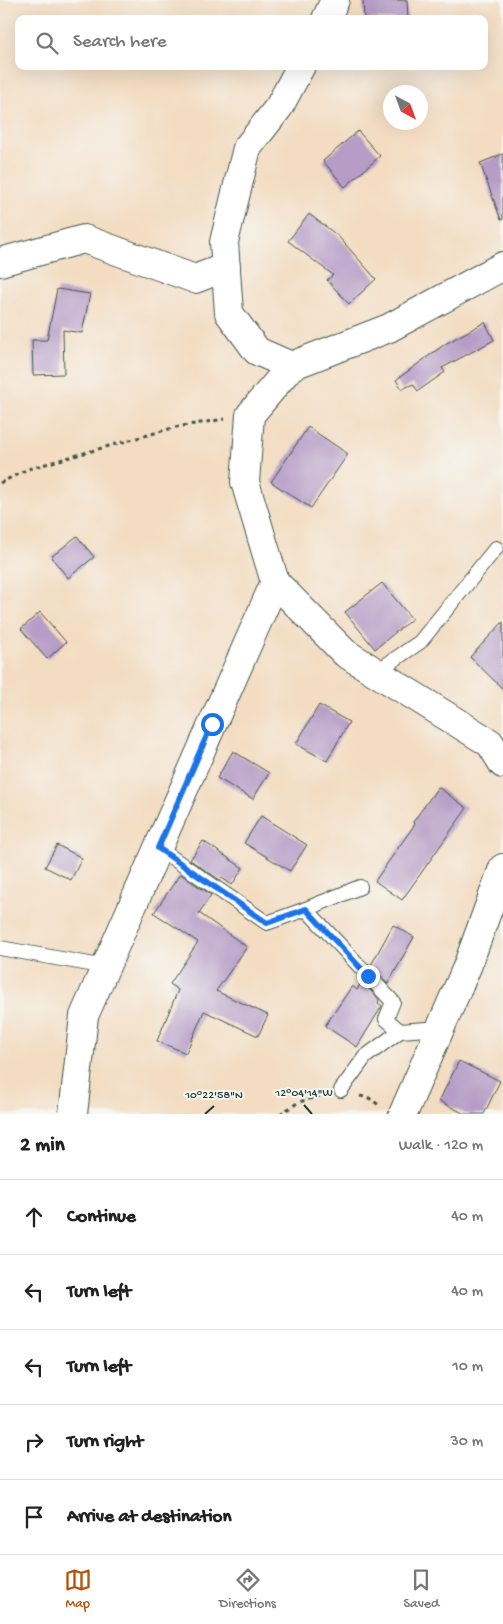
<!DOCTYPE html>
<html lang="en">
<head>
<meta charset="utf-8">
<style>
  :root { --surface:#fff; --page:#f2f2f2; --text:#222; --muted:#767676; --line:#e0e0e0; --accent:#b45309 }
  body { margin:0; font-family:"Gochi Hand",sans-serif; background:var(--page); color:var(--text) }
  .compass { position:absolute; left:383px; top:85px; width:45px; height:45px; border-radius:50%; background:var(--surface); box-shadow:0 5px 20px #0002; rotate:139deg }
  .stop { position:absolute; width:15px; height:15px; margin:-11px; border:4px solid #1a73e8; border-radius:50%; background:#fff }
  .stop.end { background:#1a73e8; border-color:#fff; box-shadow:0 1px 5px #0008 }
  .list { margin:0; padding:0; list-style:none }
  h2 { display:flex; justify-content:space-between; align-items:center; height:65px; margin:0; padding:0 20px; font-size:21px }
  h2 small { font-size:16px; font-weight:400; color:var(--muted) }
  .list li { display:grid; grid-template-columns:32px 1fr auto; gap:15px; align-items:center; box-sizing:border-box; height:75px; padding:0 20px; border-top:1px solid var(--line) }
  .list b { display:block; font-size:19px; white-space:nowrap }
  .list em { font-size:16px; font-style:normal; color:var(--muted) }
  .icon { flex:none; width:28px; height:28px; fill:none; stroke:currentColor; stroke-width:2; stroke-linecap:round; stroke-linejoin:round }
  .map { position:relative; flex:none; width:503px; height:1114px; overflow:hidden }
  .search { position:absolute; background:var(--surface); box-shadow:0 5px 20px #0002; left:15px; right:15px; top:15px; height:55px; display:flex; align-items:center; gap:12px; box-sizing:border-box; padding:0 18px; border-radius:10px; color:var(--muted); font-size:19px }
  .sheet { height:440px; background:var(--surface) }
  nav { display:flex; justify-content:space-around; align-items:center; box-sizing:border-box; height:70px; border-top:1px solid var(--line); background:var(--surface); font-size:14px; color:var(--muted) }
  nav a { display:grid; justify-items:center; gap:2px }
  nav .on { color:var(--accent) }
  .map>svg:first-child { display:block }
  .building { fill:#b69cc6 }
  .lines { fill:none; stroke-linecap:round; stroke-linejoin:round }
  .service-casing { stroke:#3f5549; stroke-width:16 }
  .minor-casing { stroke:#3f5549; stroke-width:30 }
  .path { stroke:#3f5549; stroke-width:3; stroke-dasharray:4 4; stroke-linecap:butt }
  .service { stroke:#fff; stroke-width:14 }
  .minor { stroke:#fff; stroke-width:28 }
  .route { stroke:#1a73e8; stroke-width:6 }
  .ticks { fill:none; stroke:#1f3d34; stroke-width:2 }
  .ticks-label { font-size:12px; text-anchor:middle; fill:#1f3d34; stroke:#f6f6f2; stroke-width:4; stroke-linejoin:round; paint-order:stroke }
</style>
</head>
<body>
<div class="map">
<svg width="503" height="1114" viewBox="0 0 503 1114">
  <rect width="100%" height="100%" fill="#f6f6f2"/>
  <filter id="ink" filterUnits="userSpaceOnUse"><feTurbulence type="fractalNoise" baseFrequency=".02" numOctaves="2"/><feDisplacementMap in="SourceGraphic" scale="10" xChannelSelector="R" yChannelSelector="G"/><feConvolveMatrix kernelMatrix="1 2 1 2 8 2 1 2 1" color-interpolation-filters="sRGB"/></filter>
  <filter id="wash" filterUnits="userSpaceOnUse"><feTurbulence type="fractalNoise" baseFrequency=".0096" numOctaves="4" result="noise"/><feDisplacementMap in="SourceGraphic" scale="20" xChannelSelector="R" yChannelSelector="G"/><feGaussianBlur stdDeviation="1.12" result="paint"/><feColorMatrix in="noise" values="0 0 0 0 0 0 0 0 0 0 0 0 0 0 0 0 0 1.4 0 .05"/><feComposite in="paint" operator="in"/></filter>
  <g filter="url(#wash)">
    <rect width="100%" height="100%" fill="#f3dcc1"/>
    <g id="blocks">
      <g class="building">
        <path d="M363,0H407L408,19H364Z"/>
        <path d="M358,131L380,156L345,187L323,161Z"/>
        <path d="M503,154V219L501,220L480,163Z"/>
        <path d="M309,214L338,236L376,279L349,304L327,280L333,275L288,241Z"/>
        <path d="M57,289L90,294L82,333L63,330L64,374L33,375L32,340H47Z"/>
        <path d="M485,322L494,340L442,368L445,372L418,391L413,384L402,389L396,380L445,344Z"/>
        <path d="M308,427L348,454L311,508L271,482Z"/>
        <path d="M77,536L94,557L68,578L51,557Z"/>
        <path d="M382,583L412,619L375,649L345,612Z"/>
        <path d="M40,612L66,642L47,659L21,629Z"/>
        <path d="M503,622V689L470,657Z"/>
        <path d="M319,705L349,722L327,761L296,744Z"/>
        <path d="M233,751L269,773L253,799L217,778Z"/>
        <path d="M438,787L467,808L402,900L375,881L415,824L413,822Z"/>
        <path d="M261,816L307,845L290,871L244,843Z"/>
        <path d="M203,841L243,868L232,885L222,878L220,880L190,860Z"/>
        <path d="M57,845L82,858L71,880L45,867Z"/>
        <path d="M180,874L211,895L199,913L247,947L216,991L268,1015L258,1036L204,1011L186,1053L157,1041L178,990L170,984L198,942L154,913Z"/>
        <path d="M393,925L414,937L388,984L371,965Z"/>
        <path d="M362,981L379,1000L378,1003L382,1006L357,1047L325,1026L352,986L357,990Z"/>
        <path d="M459,1061L500,1081L484,1114H465L439,1101Z"/>
      </g>
    </g>
  </g>
  <g filter="url(#ink)">
    <use href="#blocks" fill-opacity="0" stroke="#3f5549" stroke-width="1"/>
    <g class="lines">
      <defs>
        <g id="service">
          <path d="M376,672L420,642L496,548"/>
          <path d="M158,848L267,923L306,909L393,1002L386,1019L400,1031L440,1028"/>
          <path d="M306,909L360,887"/>
          <path d="M0,948L106,967"/>
          <path d="M341,1090L365,1057L400,1031"/>
        </g>
        <g id="minor">
          <path d="M326,19L335,0"/>
          <path d="M0,262L84,239L195,279L226,267"/>
          <path d="M503,266L389,328L291,366L250,415L245,482L275,582L345,653L490,743L503,764"/>
          <path d="M291,366L257,351L229,313L224,242L247,148L279,107L301,66"/>
          <path d="M73,1114L84,1016L275,582"/>
          <path d="M403,1114L467,967L503,868"/>
        </g>
      </defs>
      <use href="#service" class="service-casing"/>
      <use href="#minor" class="minor-casing"/>
      <g class="path">
        <path d="M0,483L28,469L176,427L225,419"/>
        <path d="M360,1096L369,1098L379,1105"/>
        <path d="M280,1114L299,1102L323,1095"/>
      </g>
      <use href="#service" class="service"/>
      <use href="#minor" class="minor"/>
    </g>
  </g>
  <g class="lines" filter="url(#ink)">
    <path class="route" d="M212,724L158,848L267,923L306,909L368,976"/>
  </g>
  <path class="ticks" d="M304,1105L312,1114M205,1114L214,1106"/>
  <g class="ticks-label">
    <text x="304" y="1096">12°04'14"W</text>
    <text x="214" y="1098">10°22'58"N</text>
  </g>
</svg>
<svg class="compass" viewBox="-18 -18 36 36"><path d="M0-13l5 13h-10z" fill="#e53935"/><path d="M0 13l5-13h-10z" fill="#767676"/></svg>
<div class="stop" style="left:212px;top:724px"></div>
<div class="stop end" style="left:368px;top:976px"></div>
<div class="search"><svg class="icon" aria-label="search" viewBox="0 0 24 24"><circle cx="10" cy="10" r="6"/><path d="M15 15l6 6"/></svg>Search here</div>
</div>
<section class="sheet">
<h2>2 min<small>Walk · 120 m</small></h2>
<ul class="list">
<li><svg class="icon" aria-label="ahead" viewBox="0 0 24 24"><path d="M12 20V5M6 11l6-6 6 6"/></svg><div><b>Continue</b></div><em>40 m</em></li>
<li><svg class="icon" aria-label="left" viewBox="0 0 24 24"><path d="M17 20v-9H6M10 6l-5 5 5 5"/></svg><div><b>Turn left</b></div><em>40 m</em></li>
<li><svg class="icon" aria-label="left" viewBox="0 0 24 24"><path d="M17 20v-9H6M10 6l-5 5 5 5"/></svg><div><b>Turn left</b></div><em>10 m</em></li>
<li><svg class="icon" aria-label="right" viewBox="0 0 24 24"><path d="M7 20v-9h11M14 6l5 5-5 5"/></svg><div><b>Turn right</b></div><em>30 m</em></li>
<li><svg class="icon" aria-label="arrive" viewBox="0 0 24 24"><path d="M6 21V4h12l-3 4 3 4H6"/></svg><div><b>Arrive at destination</b></div></li>
</ul>
</section>
<nav>
<a class="on"><svg class="icon" aria-label="map" viewBox="0 0 24 24"><path d="M3 6l6-2 6 2 6-2v14l-6 2-6-2-6 2zM9 4v14M15 6v14"/></svg>Map</a>
<a><svg class="icon" aria-label="directions" viewBox="0 0 24 24"><path d="M12 3l9 9-9 9-9-9zM9 14v-3h6M13 9l2 2-2 2"/></svg>Directions</a>
<a><svg class="icon" aria-label="saved" viewBox="0 0 24 24"><path d="M7 4h10v16l-5-4-5 4z"/></svg>Saved</a>
</nav>
</body>
</html>
